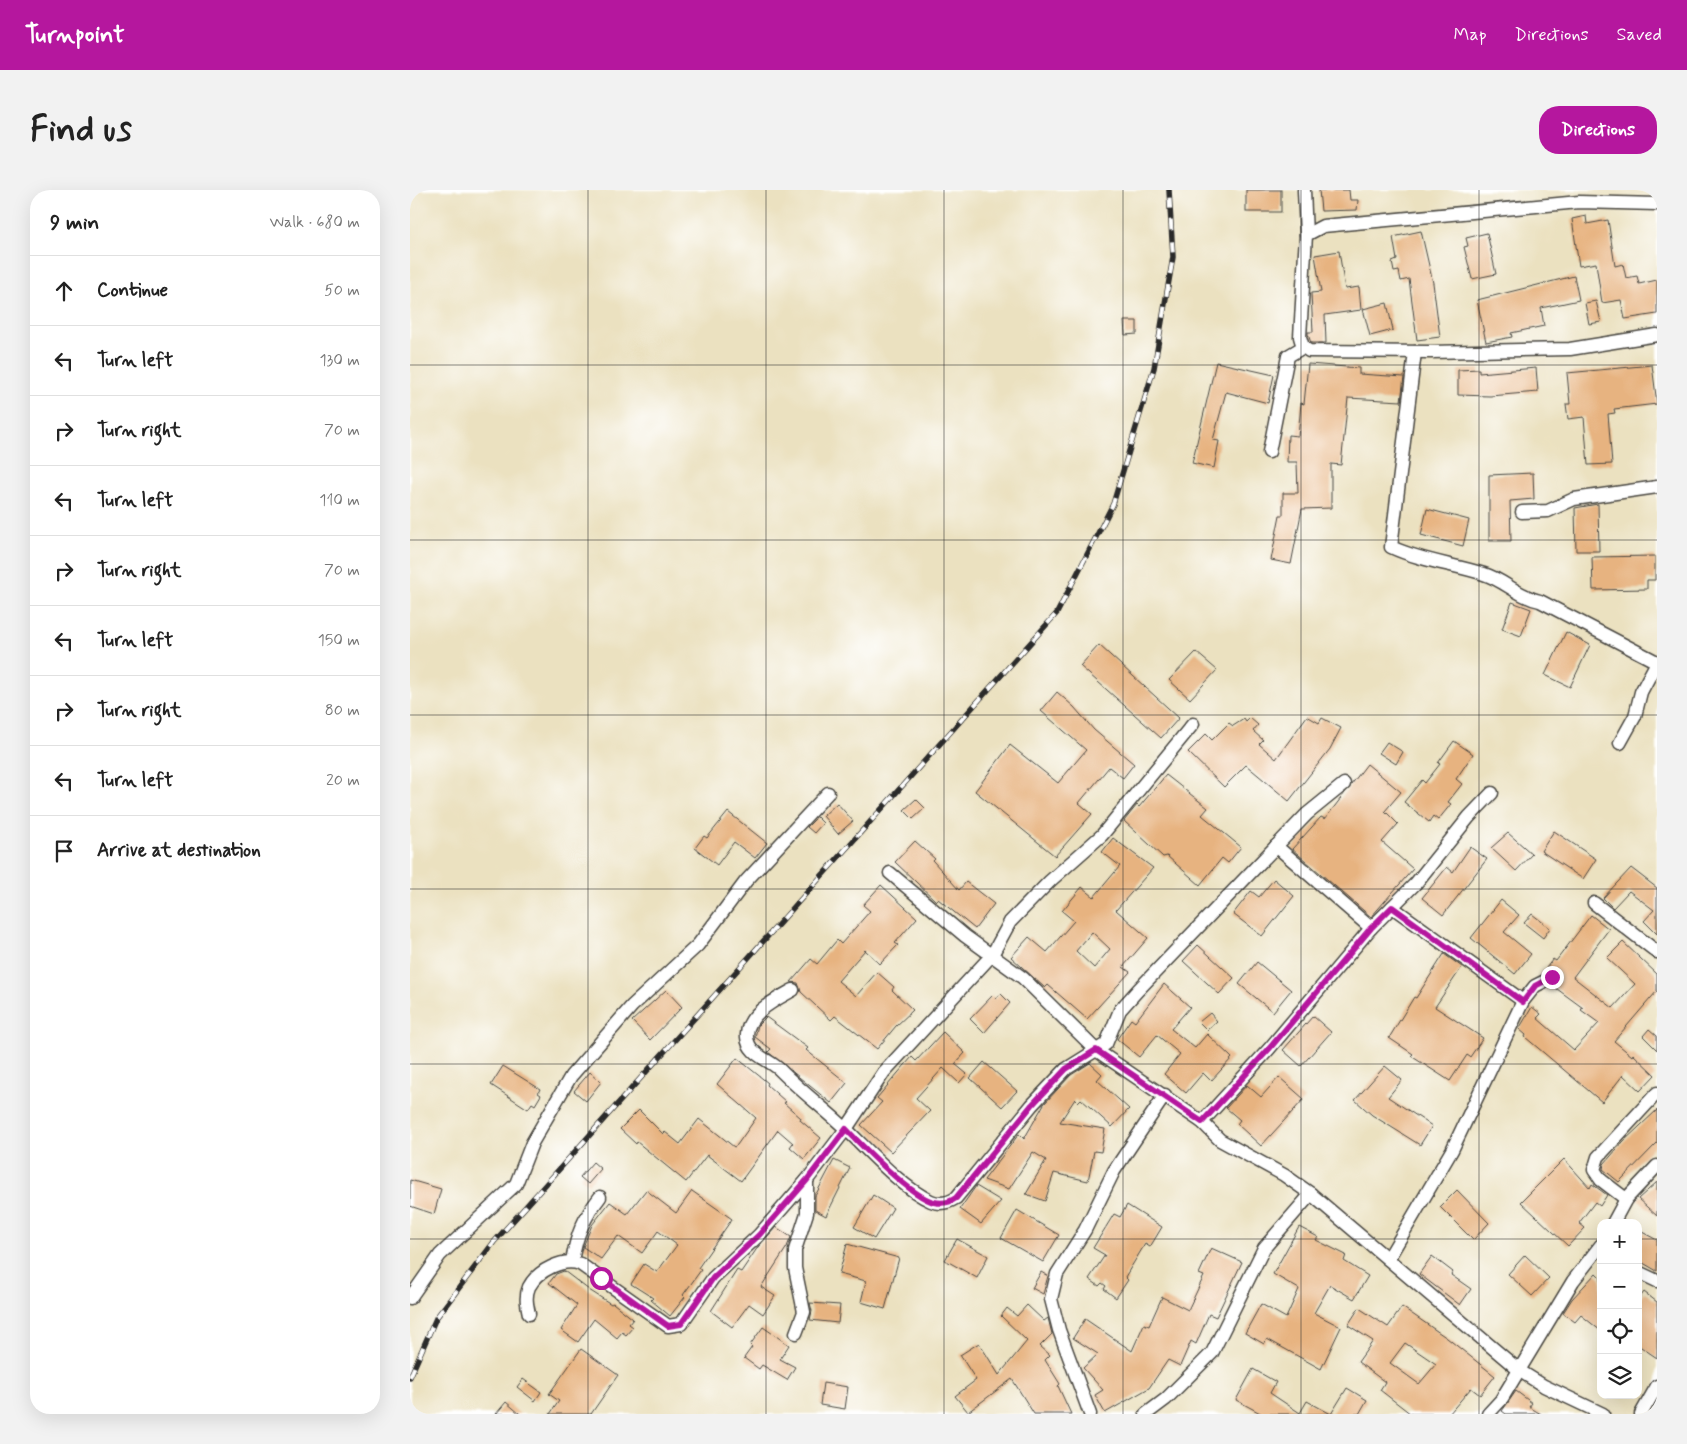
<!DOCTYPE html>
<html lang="en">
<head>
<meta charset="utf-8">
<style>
  :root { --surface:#fff; --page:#f2f2f2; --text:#222; --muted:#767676; --line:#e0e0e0; --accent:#b5179e }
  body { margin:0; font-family:Mynerve,sans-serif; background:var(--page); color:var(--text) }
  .controls { position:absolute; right:15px; bottom:15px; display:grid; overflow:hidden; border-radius:10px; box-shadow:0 5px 20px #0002 }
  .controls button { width:45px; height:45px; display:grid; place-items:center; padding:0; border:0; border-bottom:1px solid var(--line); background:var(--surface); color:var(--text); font:25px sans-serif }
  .stop { position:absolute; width:15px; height:15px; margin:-11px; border:4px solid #b5179e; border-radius:50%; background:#fff }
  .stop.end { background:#b5179e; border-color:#fff; box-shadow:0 1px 5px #0008 }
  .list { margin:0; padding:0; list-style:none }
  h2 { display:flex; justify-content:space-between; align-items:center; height:65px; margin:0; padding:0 20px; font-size:21px }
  h2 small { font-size:16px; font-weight:400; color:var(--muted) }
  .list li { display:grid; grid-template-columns:32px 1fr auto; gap:15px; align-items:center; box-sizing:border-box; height:70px; padding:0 20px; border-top:1px solid var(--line) }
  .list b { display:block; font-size:19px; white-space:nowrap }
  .list em { font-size:16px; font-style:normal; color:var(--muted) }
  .icon { flex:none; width:28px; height:28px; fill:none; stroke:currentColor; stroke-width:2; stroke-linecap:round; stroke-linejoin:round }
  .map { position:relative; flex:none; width:1247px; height:1224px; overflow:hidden; border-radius:20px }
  header { display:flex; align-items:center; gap:30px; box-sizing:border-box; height:70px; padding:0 25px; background:var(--accent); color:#fff }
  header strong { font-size:24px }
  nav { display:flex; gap:28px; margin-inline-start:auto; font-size:18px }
  .intro { display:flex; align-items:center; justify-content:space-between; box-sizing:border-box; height:120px; padding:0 30px }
  h1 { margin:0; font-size:35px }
  .button { padding:12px 22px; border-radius:20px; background:var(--accent); color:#fff; font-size:18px; font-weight:700 }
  main { display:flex; gap:30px; padding:0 30px }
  aside { flex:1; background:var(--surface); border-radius:20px; box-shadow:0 5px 20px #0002 }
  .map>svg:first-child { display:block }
  .building { fill:#e7b380; fill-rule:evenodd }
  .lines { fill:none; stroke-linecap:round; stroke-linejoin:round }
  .minor-casing { stroke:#484641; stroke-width:15 }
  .minor { stroke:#fff; stroke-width:12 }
  .rail-casing { stroke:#2b2b2b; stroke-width:5.5 }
  .rail { stroke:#fff; stroke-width:4; stroke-dasharray:11; stroke-linecap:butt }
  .route { stroke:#b5179e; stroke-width:6 }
  .grid { fill:none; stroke:#2b2b2b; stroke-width:1; stroke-opacity:0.55 }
</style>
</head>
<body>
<header>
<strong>Turnpoint</strong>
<nav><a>Map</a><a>Directions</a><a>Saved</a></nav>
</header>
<div class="intro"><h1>Find us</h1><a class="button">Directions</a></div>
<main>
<aside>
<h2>9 min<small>Walk · 680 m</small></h2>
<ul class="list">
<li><svg class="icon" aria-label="ahead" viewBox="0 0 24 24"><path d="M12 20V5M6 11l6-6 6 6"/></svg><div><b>Continue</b></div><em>50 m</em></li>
<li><svg class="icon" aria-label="left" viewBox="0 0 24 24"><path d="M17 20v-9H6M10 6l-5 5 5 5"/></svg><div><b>Turn left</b></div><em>130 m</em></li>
<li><svg class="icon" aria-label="right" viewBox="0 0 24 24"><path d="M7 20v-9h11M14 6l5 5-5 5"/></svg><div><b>Turn right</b></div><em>70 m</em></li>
<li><svg class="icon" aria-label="left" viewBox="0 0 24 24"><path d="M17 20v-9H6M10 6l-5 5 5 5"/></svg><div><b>Turn left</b></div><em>110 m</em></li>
<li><svg class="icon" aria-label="right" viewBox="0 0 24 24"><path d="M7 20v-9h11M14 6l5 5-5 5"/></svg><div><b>Turn right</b></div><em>70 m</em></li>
<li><svg class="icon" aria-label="left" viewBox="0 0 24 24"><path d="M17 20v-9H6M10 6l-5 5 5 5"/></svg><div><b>Turn left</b></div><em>150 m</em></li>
<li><svg class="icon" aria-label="right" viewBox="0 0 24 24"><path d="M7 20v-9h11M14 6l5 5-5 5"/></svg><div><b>Turn right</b></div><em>80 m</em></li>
<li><svg class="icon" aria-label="left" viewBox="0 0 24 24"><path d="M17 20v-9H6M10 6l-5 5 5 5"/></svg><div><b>Turn left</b></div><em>20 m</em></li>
<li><svg class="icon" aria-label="arrive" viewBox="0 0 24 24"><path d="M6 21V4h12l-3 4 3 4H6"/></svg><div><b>Arrive at destination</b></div></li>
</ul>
</aside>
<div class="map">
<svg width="1247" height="1224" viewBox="0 0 1247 1224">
  <rect width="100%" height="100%" fill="#fff"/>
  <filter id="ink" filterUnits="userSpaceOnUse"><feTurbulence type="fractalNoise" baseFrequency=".02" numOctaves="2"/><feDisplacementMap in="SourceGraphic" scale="10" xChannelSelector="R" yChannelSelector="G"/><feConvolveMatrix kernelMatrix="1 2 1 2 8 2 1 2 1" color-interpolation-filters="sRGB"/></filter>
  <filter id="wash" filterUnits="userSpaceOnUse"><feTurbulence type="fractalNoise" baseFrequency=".0096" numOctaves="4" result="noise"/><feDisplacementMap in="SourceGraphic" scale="20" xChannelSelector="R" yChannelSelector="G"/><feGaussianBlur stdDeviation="1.12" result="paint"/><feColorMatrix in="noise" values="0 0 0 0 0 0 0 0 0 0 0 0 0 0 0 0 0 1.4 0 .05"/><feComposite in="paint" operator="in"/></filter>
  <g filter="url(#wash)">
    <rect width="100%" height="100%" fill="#ebe1c0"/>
    <g id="blocks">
      <g class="building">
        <rect x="836" y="0" width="35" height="22"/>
        <path d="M909,0H939L940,10H948L947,20L911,21Z"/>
        <path d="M1176,26L1177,34L1198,30L1205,76L1213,74L1216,88L1227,86L1229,94L1247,90V124L1215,129L1211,110L1192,113L1186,73L1169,76L1162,29Z"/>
        <path d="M1011,41L1023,93L1030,147L1007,150L999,89L991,91L989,81L984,82L982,72L987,70L983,47Z"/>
        <path d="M1077,43L1086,84L1062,89L1054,57L1058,56L1056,48Z"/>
        <path d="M929,61L935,99L949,97L951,120L915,125L916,153H901L898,144V142H903L901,103L911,102L905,65Z"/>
        <path d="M1164,86L1169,110L1131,118L1134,136L1101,143L1102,147L1076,152L1067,110Z"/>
        <path d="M1186,111L1191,132L1179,134L1175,113Z"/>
        <path d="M977,113L983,140L960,146L953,119Z"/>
        <path d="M714,131H727V144L715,145Z"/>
        <path d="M806,172L864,185L858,213L816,202L803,250L809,251L804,278L782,273Z"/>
        <path d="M898,174L949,178V184L994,187L991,211L938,208L931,275L921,274V318L892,319L881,374L861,370L870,325H873V303H888L887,272H877L878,245L888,246L891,213L894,214Z"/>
        <path d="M1242,175L1247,214L1204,219L1205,223L1198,224L1202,274L1178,275L1174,227L1158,229L1156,214H1160L1157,183Z"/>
        <path d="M1126,178L1128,202L1080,206L1048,205V180L1069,179V183Z"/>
        <path d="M1123,283L1124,309L1100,311L1101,351H1079V285Z"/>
        <path d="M1188,314L1189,361H1166L1165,318Z"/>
        <path d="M1017,319L1059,330L1053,356L1011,345Z"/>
        <path d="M1245,366V390H1237V399L1183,400L1182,367Z"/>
        <path d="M1102,412L1121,419L1111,446L1092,439Z"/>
        <path d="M1156,442L1180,455L1160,497L1135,485Z"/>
        <path d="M689,455L769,528L751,548L670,476Z"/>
        <path d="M786,462L807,480L780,509L759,490Z"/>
        <path d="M647,502L664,517L684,540L724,574L713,588L699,577L669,613L682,624L645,666L565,601L600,555L648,593L676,560L631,521Z"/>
        <path d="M897,526L909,533L912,528L931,538L920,559L879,611L836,575L814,597L778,562L796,544L802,550L819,533L823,536L834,529L836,532L840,528L848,535L843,541L853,550L849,554L866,569Z"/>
        <path d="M1044,551L1063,564L1046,589L1052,594L1038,612L1041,614L1028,630L1023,626L1019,632L994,612L1012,590L1015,593L1030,574L1028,573Z"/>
        <path d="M977,552L993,562L986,574L969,563Z"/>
        <path d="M957,574L991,602L975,621L988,634L972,652L1003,679L961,727L882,659L911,627L915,629Z"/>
        <path d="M756,585L798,618L792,625L831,657L818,673L812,668L790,695L757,666L753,667L714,631L727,615L729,617Z"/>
        <path d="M506,609L515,618L503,629L494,620Z"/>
        <path d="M427,613L443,631L428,644L413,626Z"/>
        <path d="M318,622L357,653L345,668L324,652L307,675L285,658L294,646L297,648Z"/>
        <path d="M407,627L413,633L404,643L397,637Z"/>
        <path d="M1144,641L1186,669L1173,689L1131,661Z"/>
        <path d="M1098,643L1122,664L1106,681L1081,658Z"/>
        <path d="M703,648L743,678L706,720L738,748L713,777L720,782L677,829L638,795L635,798L601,767L619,747L637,762L664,731L652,721L672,697L684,707L710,676L692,662ZM682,742L700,759L684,778L666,761Z"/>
        <path d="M505,651L525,669L523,671L549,700L556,692L584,714L565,739L528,709L526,711L485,672Z"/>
        <path d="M1060,657L1077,669L1033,725L1012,708L1037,677L1043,682Z"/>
        <path d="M1221,678L1247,698V744L1234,731L1244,720L1219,701L1203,718L1193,708Z"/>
        <path d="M864,689L884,706L852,746L823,724L841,701L849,707Z"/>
        <path d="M471,695L507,728L485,753L488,755L470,774L455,760L428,791L446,806L467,782L484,797L482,800L503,820L486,836L467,859L425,826L421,830L391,802L388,793L381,792L401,769L407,774L427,750L431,754L460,721L453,715Z"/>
        <path d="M1091,710L1109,725L1094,742L1121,764L1105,784L1061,748Z"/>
        <path d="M1122,724L1140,738L1133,748L1114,733Z"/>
        <path d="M1181,725L1199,739L1163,787L1203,818L1225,794L1197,768L1213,752L1247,784V801L1204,851L1222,866L1223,864L1245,885L1230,901L1213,885L1192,912L1115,847L1116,845L1109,839L1122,817L1131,824L1127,828L1164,860L1189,833L1171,820L1173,818L1143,796L1150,791V784L1147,780L1136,778L1143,769L1146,771Z"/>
        <path d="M788,755L824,788L809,804L773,771Z"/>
        <path d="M1034,764L1052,777L1025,817L1073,848L1060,867L1057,865L1040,891L1001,866L1003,864L979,848L1004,807L1006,808Z"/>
        <path d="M847,772L881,800L863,822L829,794Z"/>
        <path d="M754,794L780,817L761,839L785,858L797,844L822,868L801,891L793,883L776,903L754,884L770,864L747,845L729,867L707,849L721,829L725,832Z"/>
        <path d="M256,800L272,817L240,850L222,831Z"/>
        <path d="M591,804L600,813L574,843L560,829L582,806L585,809Z"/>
        <path d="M800,823L807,831L797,840L789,832Z"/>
        <path d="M903,826L921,842L891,876L873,860Z"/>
        <path d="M356,827L398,858L396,860L437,893L421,913L358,862L361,859L345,847L348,835Z"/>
        <path d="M1239,839L1247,846V860L1233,846Z"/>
        <path d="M533,842L555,863L545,874L557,884L549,893L533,878L506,908L520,921L481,962L451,935L472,912L467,908L488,883L502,867L506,871Z"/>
        <path d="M327,868L358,893L357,895L376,912L374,913L391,928L390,930L411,948L394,969L380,957L383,953L368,940L331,991L297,965L276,992L227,952L226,954L210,939L229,920L253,944L255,942L270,954L289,929L324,957L327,955L346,928L307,894Z"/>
        <path d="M574,872L607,901L592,917L560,888Z"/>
        <path d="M680,873L692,884L687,890L719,919L702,937L671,909L668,912L665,909L650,932L695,939L691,962L684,961L678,991L644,983L635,1011L616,1004L636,970L623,962L599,999L574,990L609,944L614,949L634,914L661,885Z"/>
        <path d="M93,876L130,899L128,903L131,905L125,915L122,913L118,919L81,895Z"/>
        <path d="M975,876L992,890L978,907L1022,936L1010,955L962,925L945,910Z"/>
        <path d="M180,882L191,892L176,911L164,901Z"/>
        <path d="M869,887L894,909L851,956L827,934L830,930L816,918L837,895L851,907Z"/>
        <path d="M1247,920V953L1209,992L1193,979L1194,974L1213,952Z"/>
        <path d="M1154,969L1180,998L1182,994L1197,1005L1190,1016L1185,1012L1169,1033L1175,1038L1158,1056L1111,1012Z"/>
        <path d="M424,970L440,978L416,1026L405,1020V1006Z"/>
        <path d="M183,972L191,979L178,994L170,987Z"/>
        <path d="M0,990L31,999L24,1024L0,1016Z"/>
        <path d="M1247,992V1026L1228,1009Z"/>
        <path d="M566,996L591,1011L571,1034L550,1019Z"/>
        <path d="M236,1000L266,1023L282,1001L322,1029L288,1078L291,1080L273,1105L275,1107L260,1126L241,1110L243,1108L221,1094L234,1074L247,1082L267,1055L248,1041L232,1063L208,1046L191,1069L173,1057L182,1035L200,1012L217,1024Z"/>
        <path d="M1047,1000L1079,1033L1063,1050L1030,1017Z"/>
        <path d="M463,1005L483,1018L464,1049L444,1037Z"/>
        <path d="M717,1015L752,1037L740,1057L735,1054L715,1087L718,1090L706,1108L694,1099L696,1096L692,1093L689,1096L679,1089L695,1065L683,1058L704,1024L710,1027Z"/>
        <path d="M607,1020L649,1045L633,1072L591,1048Z"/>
        <path d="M366,1037L381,1047L377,1057L351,1097L365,1106L353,1124L339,1114L322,1137L301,1121L327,1080L331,1082L348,1057Z"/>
        <path d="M889,1037L908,1047L906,1050L936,1065L934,1071L958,1086L944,1109L920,1095L904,1123L931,1137L911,1179L857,1149L854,1154L835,1143L851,1114L876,1128L889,1099L863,1084Z"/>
        <path d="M1232,1042L1247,1050V1081L1228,1070V1048Z"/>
        <path d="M547,1049L578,1066L567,1088L535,1070Z"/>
        <path d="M437,1054L489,1068L475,1119L451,1112L456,1091L429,1084Z"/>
        <path d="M801,1058L832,1072L806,1127L799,1124L786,1154L781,1151L770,1176L758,1170L739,1198L695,1223L685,1205L693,1200L673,1178L688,1164L663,1148L675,1129L722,1161L734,1134L739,1136L752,1107L778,1120L794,1086L789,1084Z"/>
        <path d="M1115,1065L1139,1088L1122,1106L1098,1084Z"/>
        <path d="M1022,1066L1043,1082L1041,1085L1061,1099L1050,1115L1009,1084Z"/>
        <path d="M154,1081L179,1100L201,1114L203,1113L223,1129L219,1134L223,1137L216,1145L212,1142L207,1148L184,1129L168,1152L151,1140L167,1115L139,1093L146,1084Z"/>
        <path d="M631,1082L638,1086L633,1104L622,1098Z"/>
        <path d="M1186,1083L1191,1088V1141L1171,1125L1165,1132L1153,1123L1162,1109Z"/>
        <path d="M1234,1102L1247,1112V1168L1228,1155V1110Z"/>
        <path d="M400,1113L430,1115L428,1133L400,1130L402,1121Z"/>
        <path d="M617,1115L634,1131L638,1128L642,1144L630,1156L640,1165L635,1170L650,1194L648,1196L661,1224H624L602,1189L558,1222L545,1206L566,1190L550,1165L569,1153L589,1185L617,1151L591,1126L597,1118L607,1126Z"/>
        <path d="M992,1117L1037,1148L1085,1186L1070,1205L1061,1198L1039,1224H1001L970,1200L975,1192L948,1172L963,1151L938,1135L949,1118L978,1137ZM995,1153L1026,1174L1009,1194L980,1173Z"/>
        <path d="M353,1137L379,1155L370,1169L385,1177L377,1190L352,1175L349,1179L334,1168L342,1157L340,1155Z"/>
        <path d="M171,1159L208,1185L181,1224H140L149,1211L139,1204Z"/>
        <path d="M843,1179L866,1192L860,1203L890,1223L897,1211L921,1224L937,1198L957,1210L949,1224H852L826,1210Z"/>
        <path d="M113,1189L131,1202L125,1211L107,1197Z"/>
        <path d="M413,1193L438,1197L435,1219L410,1215Z"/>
        <path d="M1106,1201L1122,1213L1119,1217L1131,1224H1096L1092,1221Z"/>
        <path d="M96,1212L110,1224H86Z"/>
      </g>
    </g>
  </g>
  <g filter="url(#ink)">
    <use href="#blocks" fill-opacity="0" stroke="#484641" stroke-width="1"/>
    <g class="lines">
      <defs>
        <g id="minor">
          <path d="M894,0L896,45"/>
          <path d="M1247,14L1169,12L913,36L896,45L890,147L893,157L899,161L1021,162L1160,159L1247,145"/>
          <path d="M1005,162L981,357C1011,371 1043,374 1074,384C1094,390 1109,407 1130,411L1247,472"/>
          <path d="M859,262L878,166L893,157"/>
          <path d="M1112,322L1138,321L1164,309L1247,297"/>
          <path d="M1210,553L1225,526L1231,502L1247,472"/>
          <path d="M866,656L961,738"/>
          <path d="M480,683L555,746L613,788L686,860L792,932L810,950L874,985L901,1004L1110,1181L1134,1196L1193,1224"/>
          <path d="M1184,713L1247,762"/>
          <path d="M982,717L1113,811"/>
          <path d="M383,800C367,809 335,824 337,847C338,865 361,870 371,881C392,902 415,919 437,940C460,962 492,998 521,1011C530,1015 538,1013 546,1008L622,915L656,879L696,854L710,820L728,800L897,624L934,594"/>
          <path d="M792,932L859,859L961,738L1006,693L1059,627L1082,603"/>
          <path d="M1216,1009L1191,990L1184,980L1188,967L1247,903"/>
          <path d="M1203,1033L1216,1009L1247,976"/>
          <path d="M978,1069L1042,960L1113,811L1125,796L1143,787"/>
          <path d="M162,1071C167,1044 173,1029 190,1007"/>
          <path d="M1228,1082L1247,1091"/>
          <path d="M0,1108L30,1065L106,994L122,953L161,886L222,816L288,755L336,691L418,603"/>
          <path d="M119,1124C117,1115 115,1106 119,1097C128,1080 153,1068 170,1074L258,1136L271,1134L303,1088L349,1045L397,990L436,939L474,882L582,765L600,732L640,691L692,645L783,534"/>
          <path d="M386,1143L394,1122L385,1078V1060L397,1023V990"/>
          <path d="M680,1224L649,1140L641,1109L647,1084L675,1040L704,981L755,905"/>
          <path d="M736,1224L756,1209L802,1163L854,1058L901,1004"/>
          <path d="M1078,1224L1091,1210L1163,1091L1191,1055"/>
          <path d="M1231,1224L1247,1196"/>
        </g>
      </defs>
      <use href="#minor" class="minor-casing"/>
      <use href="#minor" class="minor"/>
      <defs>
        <path id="rail" d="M0,1187L26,1128L84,1052L647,423L703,314L744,178L763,67L759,0"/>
      </defs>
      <use href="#rail" class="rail-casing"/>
      <use href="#rail" class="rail"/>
    </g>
  </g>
  <g class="lines" filter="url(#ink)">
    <path class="route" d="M191,1088L258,1136L271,1134L303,1088L349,1045L397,990L436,939C453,957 502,1007 524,1012C533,1014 539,1013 546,1008L622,915L656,879L686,860L792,932L859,859L961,738L982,717L1113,812L1125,796L1142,787"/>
  </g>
  <path class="grid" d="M178,0V1224M356,0V1224M534,0V1224M713,0V1224M891,0V1224M1069,0V1224M0,175H1247M0,350H1247M0,525H1247M0,699H1247M0,874H1247M0,1049H1191M1228,1049H1247"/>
</svg>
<div class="controls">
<button>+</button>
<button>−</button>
<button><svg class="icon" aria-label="locate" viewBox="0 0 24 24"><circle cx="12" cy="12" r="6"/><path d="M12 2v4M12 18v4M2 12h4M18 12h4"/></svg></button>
<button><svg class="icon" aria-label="layers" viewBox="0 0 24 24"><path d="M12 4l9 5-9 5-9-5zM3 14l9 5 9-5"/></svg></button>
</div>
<div class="stop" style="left:191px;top:1088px"></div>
<div class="stop end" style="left:1142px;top:787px"></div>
</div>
</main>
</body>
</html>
